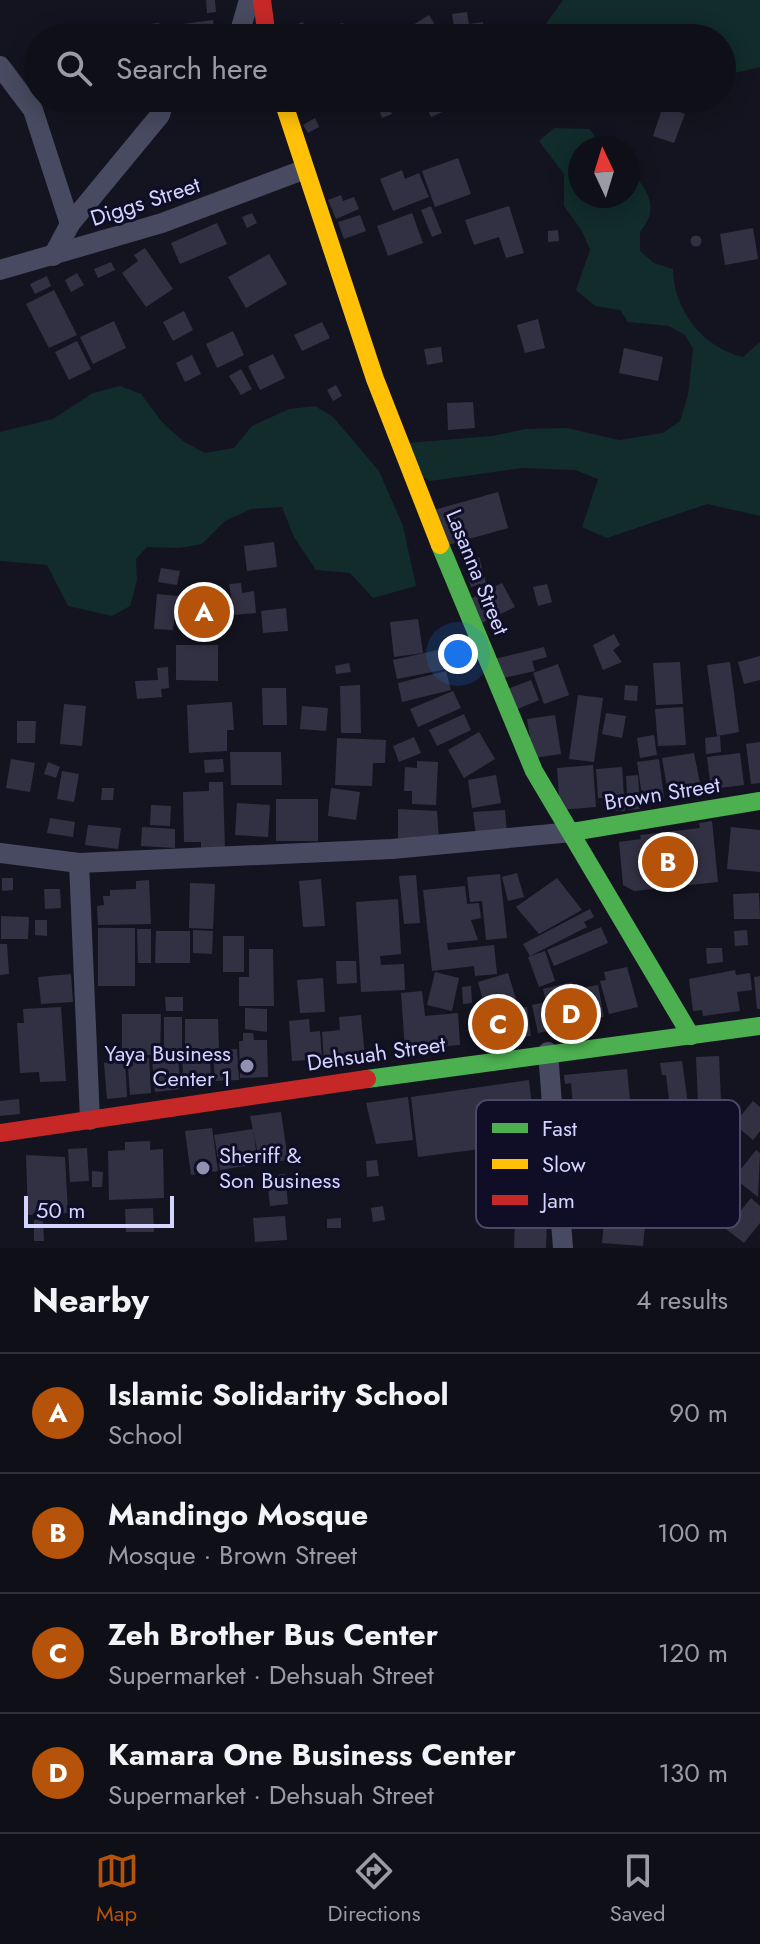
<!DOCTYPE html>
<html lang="en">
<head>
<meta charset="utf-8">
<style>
  :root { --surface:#0f0f18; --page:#181821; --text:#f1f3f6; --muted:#9b9ca2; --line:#2f2f37; --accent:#b45309 }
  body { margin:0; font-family:Jost,sans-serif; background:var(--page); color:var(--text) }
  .compass { position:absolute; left:568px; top:136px; width:72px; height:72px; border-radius:50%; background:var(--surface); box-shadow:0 4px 20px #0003; rotate:356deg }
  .scale { position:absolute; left:24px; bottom:20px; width:150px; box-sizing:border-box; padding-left:8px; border:4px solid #d3d4ff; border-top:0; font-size:22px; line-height:28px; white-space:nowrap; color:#d3d4ff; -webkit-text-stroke:6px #0f0e26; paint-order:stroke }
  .you { position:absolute; left:458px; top:654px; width:28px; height:28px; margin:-20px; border:6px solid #fff; border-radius:50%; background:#1a73e8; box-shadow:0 0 0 12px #1a73e833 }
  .badge { display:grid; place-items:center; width:52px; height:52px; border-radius:50%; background:var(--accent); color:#fff; font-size:26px; font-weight:700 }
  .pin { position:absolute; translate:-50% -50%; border:4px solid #fff; box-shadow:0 2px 8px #0006 }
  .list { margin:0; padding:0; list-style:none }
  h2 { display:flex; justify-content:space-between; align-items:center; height:104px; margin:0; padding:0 32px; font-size:34px }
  h2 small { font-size:26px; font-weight:400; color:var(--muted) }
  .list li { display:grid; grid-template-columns:52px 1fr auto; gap:24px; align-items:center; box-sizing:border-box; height:120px; padding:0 32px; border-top:2px solid var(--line) }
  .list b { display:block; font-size:30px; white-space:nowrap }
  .list p { margin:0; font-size:26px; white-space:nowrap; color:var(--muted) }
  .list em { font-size:26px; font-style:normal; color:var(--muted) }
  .icon { flex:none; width:44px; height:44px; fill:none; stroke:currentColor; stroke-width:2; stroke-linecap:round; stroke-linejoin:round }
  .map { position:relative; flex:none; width:760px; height:1248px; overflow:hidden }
  .search { position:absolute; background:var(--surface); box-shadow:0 4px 20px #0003; left:24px; right:24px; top:24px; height:88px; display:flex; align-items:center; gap:20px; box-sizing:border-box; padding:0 28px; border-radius:44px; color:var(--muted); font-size:30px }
  .sheet { height:584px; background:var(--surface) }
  nav { display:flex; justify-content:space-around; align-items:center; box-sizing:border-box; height:112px; border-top:2px solid var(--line); background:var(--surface); font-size:22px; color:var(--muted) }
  nav a { display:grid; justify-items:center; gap:4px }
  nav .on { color:var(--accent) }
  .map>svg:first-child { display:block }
  .green { fill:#112c2a }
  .building { fill:#323143 }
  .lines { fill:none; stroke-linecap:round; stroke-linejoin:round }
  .street { stroke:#484a61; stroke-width:20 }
  .fast { stroke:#4caf50; stroke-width:18 }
  .slow { stroke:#ffc107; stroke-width:18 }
  .jam { stroke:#c62828; stroke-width:18 }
  .poi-dot { fill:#9091b1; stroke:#0f0e26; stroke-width:3 }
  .labels { text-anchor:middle; stroke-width:6; stroke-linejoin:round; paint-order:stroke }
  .street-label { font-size:22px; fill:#d3d4ff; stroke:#0f0e26 }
  .poi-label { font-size:22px; fill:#d3d4ff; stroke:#0f0e26; text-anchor:end }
  .key { fill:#0f0e26; stroke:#4a4967; stroke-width:2 }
  .key-label { font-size:22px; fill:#d3d4ff }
</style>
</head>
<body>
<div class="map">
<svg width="760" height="1248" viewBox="0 0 760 1248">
  <rect width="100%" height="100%" fill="#141420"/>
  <g class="green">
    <path d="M563,0H760V67L722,76V38H536Z"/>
    <path d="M554,128L590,129L602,148H580V196H628V167C647,189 661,207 640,232V251L654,263L673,269C673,309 703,348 743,357L760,342V516L707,504L607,538L582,527L598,479L575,470L522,468L430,481L401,464L407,443L492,436L526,429L567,428L619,440L663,433L680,421L688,395L693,349L685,335L669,326L628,322L620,310L595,306L576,290L590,250L582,231L564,206V174L539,141Z"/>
    <path d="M120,386L141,394L162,422L183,441L205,453L234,448L252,426L289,409L315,406L333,417L379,471L403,526L416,586L373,598L350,573L316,570L294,537L282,507L251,509L225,521L202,544L179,548L147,547L136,559L137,580L130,606L112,616L68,606L47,565L0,561V432L53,419L93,393Z"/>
  </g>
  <g class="building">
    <path d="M206,0H215L216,12L207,13Z"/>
    <path d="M467,12L469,24L483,22L485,38H456L452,14Z"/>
    <path d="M429,15L443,38H403L400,33Z"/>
    <path d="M213,20L215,38H170L168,26Z"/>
    <path d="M303,22L307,34L343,23L348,38H276L274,33Z"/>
    <path d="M159,23L160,31L143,32L142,25Z"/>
    <path d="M291,98H311L313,101L298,110Z"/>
    <path d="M375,98H393L394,101L388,104L392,114L382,118Z"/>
    <path d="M423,98H453L456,106L431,117Z"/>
    <path d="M663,106L685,114L674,143L653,136Z"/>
    <path d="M315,118L319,127L308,133L303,125Z"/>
    <path d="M458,158L471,194L435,207L422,171Z"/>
    <path d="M402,170L405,179L419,173L429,197L393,211L380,179Z"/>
    <path d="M341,195L343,201L354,197L359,209L336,219L328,200Z"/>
    <path d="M431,206L442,233L432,237L421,210Z"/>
    <path d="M509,206L524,253L506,258L499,237L474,245L465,220Z"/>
    <path d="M252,213L257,223L247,228L242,217Z"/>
    <path d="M412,213L423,243L388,256L377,226Z"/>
    <path d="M360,215L366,231L344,239L338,222Z"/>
    <path d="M217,223L227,244L180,264L171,243Z"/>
    <path d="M753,228L758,259L725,265L720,234Z"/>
    <path d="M558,230L559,241L548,242V231Z"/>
    <circle cx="696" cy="241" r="5.5"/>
    <path d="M145,248L173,289L146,307L122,273L138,261L134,255Z"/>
    <path d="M269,254L287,284L246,308L228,277Z"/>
    <path d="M111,262L115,270L98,278L94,269Z"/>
    <path d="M77,273L84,285L71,292L65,280Z"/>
    <path d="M47,276L51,286L35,294L30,284Z"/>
    <path d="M54,290L77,335L49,348L26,304Z"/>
    <path d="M184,311L193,330L173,341L163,322Z"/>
    <path d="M538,319L545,348L525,353L517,325Z"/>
    <path d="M114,321L126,348L93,364L80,337Z"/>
    <path d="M322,322L330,338L302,351L294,335Z"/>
    <path d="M233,331L244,355L217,368L206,344Z"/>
    <path d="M77,341L91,369L69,380L55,352Z"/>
    <path d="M441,347L443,362L427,365L424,349Z"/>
    <path d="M624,348L663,357L658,381L619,373Z"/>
    <path d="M273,354L285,378L260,390L248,366Z"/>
    <path d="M192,355L201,374L185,382L176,363Z"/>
    <path d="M241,369L252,389L241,395L229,376Z"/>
    <path d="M336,385L342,396L333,401L327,390Z"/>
    <path d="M473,402L475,428L448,430L447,403Z"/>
    <path d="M498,492L508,528L444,546L434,510Z"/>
    <path d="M274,542L277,567L247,571L244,546Z"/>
    <path d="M479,557L486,583L471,587L464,562Z"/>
    <path d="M161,568L180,571L177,585L158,582Z"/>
    <path d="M241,583L242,593L254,591L256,613L234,615L229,584Z"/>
    <path d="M502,583L515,607L478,625L466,601Z"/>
    <path d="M547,584L552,602L538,606L533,587Z"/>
    <path d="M157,594L228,601V619H217V624L201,622L198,618L197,625L186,624L187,613L175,611L173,630L154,629Z"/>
    <path d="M286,608L288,631L263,633L261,611Z"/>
    <path d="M418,619L423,653L394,657L390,622Z"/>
    <path d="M614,634L620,645L613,650L622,662L603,670L593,645Z"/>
    <path d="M176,645H218V681L176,680Z"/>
    <path d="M544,647L547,657L532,661L535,671L499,679L494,659Z"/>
    <path d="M442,649L447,669L397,679L393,660Z"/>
    <path d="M760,656V680L744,684L738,662Z"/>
    <path d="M680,662L683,704L656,705L653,663Z"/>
    <path d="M730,662L739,732L717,736L707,665Z"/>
    <path d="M349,663L351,672L336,674L335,666Z"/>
    <path d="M558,664L569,695L544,704L533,673Z"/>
    <path d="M168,667L169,688L161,689L162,697L137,699L135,681L158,680L157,668Z"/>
    <path d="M446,671L451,690L402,702L398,683Z"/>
    <path d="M531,680L539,700L513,711L505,690Z"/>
    <path d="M360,685L361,733H341L340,686Z"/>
    <path d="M625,685L638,686L637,701L624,700Z"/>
    <path d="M262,688H286L287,725H263Z"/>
    <path d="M453,691L461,708L418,727L410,709Z"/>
    <path d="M578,695L603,698L594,762L569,759Z"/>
    <path d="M232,702L234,730H227V751L189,753L187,705Z"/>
    <path d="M64,704L86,706L82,746L60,744Z"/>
    <path d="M302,706L328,708L326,731L300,729Z"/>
    <path d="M683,707L686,745L658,746L655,709Z"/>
    <path d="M606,713L626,716L622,738L602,734Z"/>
    <path d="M464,714L471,730L437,746L429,730Z"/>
    <path d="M555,715L561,754L533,758L527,719Z"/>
    <path d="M17,721H36L35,743H17Z"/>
    <path d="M479,732L495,759L464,778L448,750Z"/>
    <path d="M654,735L657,755L640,758L637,738Z"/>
    <path d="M720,736L721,752L706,754L705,738Z"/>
    <path d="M414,737L421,753L399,762L393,746Z"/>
    <path d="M337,738L386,740L385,763H373L372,786L335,785Z"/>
    <path d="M760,742V783L751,784L746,744Z"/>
    <path d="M230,752H281L282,785H231Z"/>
    <path d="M694,753L702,793L669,799L662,758Z"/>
    <path d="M740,753L744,785L711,789L707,757Z"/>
    <path d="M11,759L35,763L30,792L6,788Z"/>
    <path d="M223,759L224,772L205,773L204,760Z"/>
    <path d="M659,759L664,798L643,802L637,762Z"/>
    <path d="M417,761L438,762L436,805L412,804V791H404L405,767L417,768Z"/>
    <path d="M48,762L60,767L56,778L44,774Z"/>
    <path d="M593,765L596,807L560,810L557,768Z"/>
    <path d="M622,767L625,811H611V798H598L596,769Z"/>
    <path d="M62,771L79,774L74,802L57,799Z"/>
    <path d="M496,775L501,803L472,808L468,780Z"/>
    <path d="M638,775L640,809L628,810L626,776Z"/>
    <path d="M209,782H223L225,850H201V842H184L183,792L209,791Z"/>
    <path d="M102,788H114L113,800H101Z"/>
    <path d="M331,788L360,792L356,820L328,816Z"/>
    <rect x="276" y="799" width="42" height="42"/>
    <path d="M237,803L270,805L268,837L235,835Z"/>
    <path d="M151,805L171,806L170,826L150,825Z"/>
    <path d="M398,809L437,811L439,839L398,838Z"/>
    <path d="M505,810L507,834L476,837L473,812Z"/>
    <path d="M50,818L75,822L73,837L47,833Z"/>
    <path d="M712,821L718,882L634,891L623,885L619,842L641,839L640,835L700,828L699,823Z"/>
    <path d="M88,825L121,828L118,849L85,845Z"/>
    <path d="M142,827L175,829V848L141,846Z"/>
    <path d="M731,827L760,830V872L727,869Z"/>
    <path d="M517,873L524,897L508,901L502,877Z"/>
    <path d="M500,874L507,938L486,940L482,901L470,902L467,877Z"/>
    <path d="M416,875L420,923L404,924L399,876Z"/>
    <path d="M2,878H13V890L2,891Z"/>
    <path d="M557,878L582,910L539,934L516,907Z"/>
    <path d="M321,879L325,926L303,927L299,881Z"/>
    <path d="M149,880L151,924L98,925L97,906L104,905L103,896H110V890L136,889V881Z"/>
    <path d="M190,883L215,884L213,929L189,928Z"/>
    <path d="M465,886L467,904L479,903L481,918L471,920L478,940L447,943L448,950L494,945L497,974L475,976L474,966L432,971L423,890Z"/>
    <path d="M44,889H60L61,908L45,909Z"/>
    <path d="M759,893L760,919H734L733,894Z"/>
    <path d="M398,899L401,954L380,956L381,965L404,964L405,990L361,992L356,902Z"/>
    <path d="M590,909L594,917L584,922L587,927L530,956L523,944Z"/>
    <path d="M1,916L29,917L28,939H1Z"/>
    <path d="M35,920H47V936L35,935Z"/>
    <path d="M601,927L608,943L554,966L547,950Z"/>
    <rect x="98" y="928" width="37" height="58"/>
    <path d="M137,929H151V963H138Z"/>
    <path d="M193,930L213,931L212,954L193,953Z"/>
    <path d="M747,930L748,945L735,946L734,931Z"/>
    <path d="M156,931H190V963H155Z"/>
    <rect x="223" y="936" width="21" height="36"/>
    <path d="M0,944H7L9,974L0,975Z"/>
    <path d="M706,948H722L723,962L707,964Z"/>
    <path d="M249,949H273L274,1006H239V977H249Z"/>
    <path d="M545,951L555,981L539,987L528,957Z"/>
    <path d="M336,961H356L357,983L337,984Z"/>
    <path d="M627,967L638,1007L609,1014L600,981L606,980L604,972Z"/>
    <path d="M735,970L736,975L750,973L752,990L737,992L740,1011L703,1016L702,1010L693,1011L689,979Z"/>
    <path d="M435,972L459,978L452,1011L427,1005Z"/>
    <path d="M508,973L517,1002L486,1011L478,982Z"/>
    <path d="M71,974L73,1002L41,1004L38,977Z"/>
    <path d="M760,976V1009H757L754,977Z"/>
    <path d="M323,978L325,1012L300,1013L297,980Z"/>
    <path d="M572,982L582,1023L538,1033L532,1005L546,1002L543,989Z"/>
    <path d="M598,985L604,1017L586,1021L580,988Z"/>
    <path d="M471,986L472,1003L463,1004L462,987Z"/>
    <path d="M422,991L425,1016L458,1013L460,1045L405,1049L401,993Z"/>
    <path d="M165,997H183V1011H166Z"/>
    <path d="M61,1007L66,1081L40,1082L39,1072L20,1073L17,1023H24L23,1009Z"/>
    <path d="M527,1007L531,1036L477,1043L473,1014Z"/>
    <path d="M245,1008L267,1009V1032L245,1029Z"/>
    <path d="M122,1014H161L160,1055H122Z"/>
    <path d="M361,1015L365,1057L324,1061L322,1032L340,1030L339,1017Z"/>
    <rect x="164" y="1017" width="18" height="34"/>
    <path d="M185,1019H218L219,1049H185Z"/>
    <path d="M309,1019L310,1032L320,1031L322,1059L292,1061L289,1021Z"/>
    <path d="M243,1033H253L254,1040H267L268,1077L240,1078L239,1041H243Z"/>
    <path d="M237,1049L239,1080L215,1081L213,1050Z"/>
    <path d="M719,1056L721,1102L698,1103L696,1057Z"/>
    <path d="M210,1057L211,1086L184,1088L182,1059Z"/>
    <path d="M149,1058L151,1093L130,1095L128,1067L133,1066V1059Z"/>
    <path d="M178,1058L181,1089L155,1092L152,1060Z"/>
    <path d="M125,1061L127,1097L107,1099L104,1063Z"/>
    <path d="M682,1061L688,1104L670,1107L666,1075H662L660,1063Z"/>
    <path d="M627,1069L633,1132L576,1137L571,1083L565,1084L564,1075Z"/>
    <path d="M529,1080L536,1142L418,1157L411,1097Z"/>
    <path d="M408,1097L413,1140L376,1144L366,1103Z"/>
    <path d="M19,1099L20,1114L0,1116V1101Z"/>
    <path d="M753,1101L760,1107V1131L753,1140L734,1124Z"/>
    <path d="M281,1112L288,1160L260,1164L250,1116Z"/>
    <path d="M212,1128L218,1171L191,1175L185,1131Z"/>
    <path d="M253,1129L258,1164L220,1170L214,1135Z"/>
    <path d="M150,1141V1150L163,1149L164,1198L109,1200L108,1151L125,1150V1142Z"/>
    <path d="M87,1148L89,1181L70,1182L68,1149Z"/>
    <path d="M756,1150L760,1153L758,1197L734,1178Z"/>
    <path d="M26,1155L65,1157L68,1213L28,1215Z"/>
    <path d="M377,1160L379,1176L367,1177L366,1161Z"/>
    <path d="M92,1171L103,1172L102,1187H92Z"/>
    <path d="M285,1174L288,1204L270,1206L267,1176Z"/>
    <path d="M751,1198L760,1206V1223L744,1243L726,1229Z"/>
    <path d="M383,1206L385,1220L373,1222L371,1208Z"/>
    <path d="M153,1208L154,1232H126L125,1209Z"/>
    <path d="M605,1211L646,1214L643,1246L602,1243Z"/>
    <path d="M285,1216L287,1240L255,1242L253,1218Z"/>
    <path d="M341,1218V1228H327V1219Z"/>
    <path d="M515,1218L547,1220L546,1248H514Z"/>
    <path d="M43,1219L44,1241H34V1220Z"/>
  </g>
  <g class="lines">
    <g class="street">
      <path d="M238,38L249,0"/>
      <path d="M0,66L33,110L70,224L53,256"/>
      <path d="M70,224L160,115L165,98"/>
      <path d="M0,270L162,223L303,170"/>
      <path d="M0,853L79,863L392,849L572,832"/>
      <path d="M79,863L90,1120"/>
      <path d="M548,1052L563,1248"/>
    </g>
    <g class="fast">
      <path d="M440,545L534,771L691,1036"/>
      <path d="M572,832L760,801"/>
      <path d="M367,1079L760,1026"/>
    </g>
    <path class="slow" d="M282,98L375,379L440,545"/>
    <g class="jam">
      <path d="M262,0L267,38"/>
      <path d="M0,1133L367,1079"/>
    </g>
  </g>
  <g class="poi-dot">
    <circle cx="247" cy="1066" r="8"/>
    <circle cx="203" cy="1168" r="8"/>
  </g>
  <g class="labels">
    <g class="street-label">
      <text transform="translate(145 201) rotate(-18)" y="8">Diggs Street</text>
      <text transform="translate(478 572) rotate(68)" y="8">Lasanna Street</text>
      <text transform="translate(662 793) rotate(-9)" y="8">Brown Street</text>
      <text transform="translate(376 1053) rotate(-8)" y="8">Dehsuah Street</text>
    </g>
    <g class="poi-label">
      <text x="231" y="1061">Yaya Business<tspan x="231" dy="25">Center 1</tspan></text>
      <text x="219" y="1163" text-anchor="start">Sheriff &amp;<tspan x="219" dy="25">Son Business</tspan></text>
    </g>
  </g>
  <rect x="476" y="1100" width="264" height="128" rx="12" class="key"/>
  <rect x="492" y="1123" width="36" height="10" fill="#4caf50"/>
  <rect x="492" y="1159" width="36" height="10" fill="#ffc107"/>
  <rect x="492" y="1195" width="36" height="10" fill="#c62828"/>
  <g class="key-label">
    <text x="542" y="1136">Fast</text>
    <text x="542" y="1172">Slow</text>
    <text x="542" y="1208">Jam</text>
  </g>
</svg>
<svg class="compass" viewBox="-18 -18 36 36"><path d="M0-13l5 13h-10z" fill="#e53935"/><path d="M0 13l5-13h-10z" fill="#9b9ca2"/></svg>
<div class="scale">50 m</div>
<div class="you"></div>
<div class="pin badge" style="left:204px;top:612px">A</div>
<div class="pin badge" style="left:668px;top:862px">B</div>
<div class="pin badge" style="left:498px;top:1024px">C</div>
<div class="pin badge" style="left:571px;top:1014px">D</div>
<div class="search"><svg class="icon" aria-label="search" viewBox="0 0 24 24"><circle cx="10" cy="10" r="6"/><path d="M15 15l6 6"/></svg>Search here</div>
</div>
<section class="sheet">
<h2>Nearby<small>4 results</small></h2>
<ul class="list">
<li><span class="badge">A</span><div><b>Islamic Solidarity School</b><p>School</p></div><em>90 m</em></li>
<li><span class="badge">B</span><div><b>Mandingo Mosque</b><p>Mosque · Brown Street</p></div><em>100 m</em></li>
<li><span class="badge">C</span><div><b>Zeh Brother Bus Center</b><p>Supermarket · Dehsuah Street</p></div><em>120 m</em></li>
<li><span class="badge">D</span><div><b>Kamara One Business Center</b><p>Supermarket · Dehsuah Street</p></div><em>130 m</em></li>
</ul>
</section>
<nav>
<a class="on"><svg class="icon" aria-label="map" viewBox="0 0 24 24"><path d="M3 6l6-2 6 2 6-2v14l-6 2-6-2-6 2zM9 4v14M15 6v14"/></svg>Map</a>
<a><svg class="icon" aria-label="directions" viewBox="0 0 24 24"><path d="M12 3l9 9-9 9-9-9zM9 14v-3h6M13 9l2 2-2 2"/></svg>Directions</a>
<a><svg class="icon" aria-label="saved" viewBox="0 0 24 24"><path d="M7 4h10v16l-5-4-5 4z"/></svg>Saved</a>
</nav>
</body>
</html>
